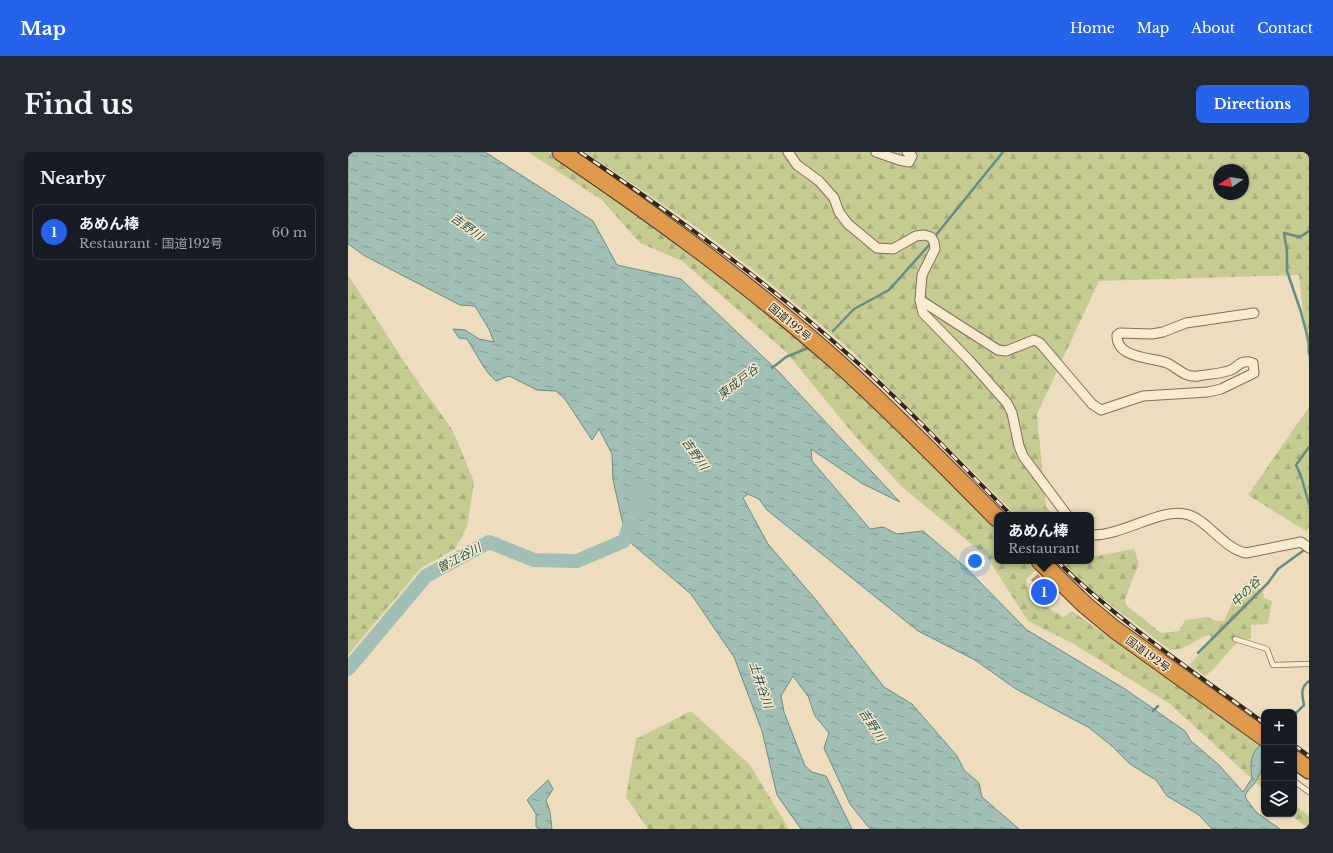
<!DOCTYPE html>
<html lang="en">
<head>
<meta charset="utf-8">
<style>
  :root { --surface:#171b24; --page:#242831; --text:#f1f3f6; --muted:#9ea1a6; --line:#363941; --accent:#2563eb }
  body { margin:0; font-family:"Libre Baskerville","Noto Sans JP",serif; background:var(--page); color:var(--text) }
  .controls { position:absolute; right:12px; bottom:12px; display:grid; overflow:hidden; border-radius:8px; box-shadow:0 1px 3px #0004 }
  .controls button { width:36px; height:36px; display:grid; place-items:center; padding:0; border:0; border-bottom:1px solid var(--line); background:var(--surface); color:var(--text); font:20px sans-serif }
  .compass { position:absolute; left:865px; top:12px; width:36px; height:36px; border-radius:50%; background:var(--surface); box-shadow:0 1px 3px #0004; rotate:258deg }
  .you { position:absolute; left:627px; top:409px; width:14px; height:14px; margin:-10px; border:3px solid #fff; border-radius:50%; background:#1a73e8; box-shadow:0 0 0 6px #1a73e833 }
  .badge { display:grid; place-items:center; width:26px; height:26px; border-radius:50%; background:var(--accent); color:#fff; font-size:13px; font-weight:700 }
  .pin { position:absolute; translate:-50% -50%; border:2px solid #fff; box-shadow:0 1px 4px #0006 }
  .popup { position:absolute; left:646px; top:360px; width:100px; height:52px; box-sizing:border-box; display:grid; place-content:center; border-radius:8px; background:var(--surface); filter:drop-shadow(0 1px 3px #0005); font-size:13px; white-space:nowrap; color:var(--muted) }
  .popup b { font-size:15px; color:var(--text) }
  .popup::after { content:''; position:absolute; left:50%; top:100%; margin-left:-8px; border:8px solid transparent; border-top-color:var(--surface) }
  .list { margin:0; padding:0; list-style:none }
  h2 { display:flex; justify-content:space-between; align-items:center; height:52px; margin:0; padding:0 16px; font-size:17px }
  h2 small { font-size:13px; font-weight:400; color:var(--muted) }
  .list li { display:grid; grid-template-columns:26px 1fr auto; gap:12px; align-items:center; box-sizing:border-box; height:56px; margin:0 8px 8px; padding:0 8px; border:1px solid var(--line); border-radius:8px }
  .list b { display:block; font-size:15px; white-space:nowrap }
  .list p { margin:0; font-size:13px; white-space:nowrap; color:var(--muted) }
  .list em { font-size:13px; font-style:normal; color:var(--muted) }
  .icon { flex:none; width:22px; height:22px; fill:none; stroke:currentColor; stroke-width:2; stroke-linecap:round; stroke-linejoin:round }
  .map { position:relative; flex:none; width:961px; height:677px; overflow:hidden; border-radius:8px }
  header { display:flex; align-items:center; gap:24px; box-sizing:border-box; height:56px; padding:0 20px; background:var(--accent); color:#fff }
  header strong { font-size:19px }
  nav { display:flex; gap:22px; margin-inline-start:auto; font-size:14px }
  .intro { display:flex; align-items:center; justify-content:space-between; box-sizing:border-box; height:96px; padding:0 24px }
  h1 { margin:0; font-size:28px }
  .button { padding:10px 18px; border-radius:8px; background:var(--accent); color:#fff; font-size:14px; font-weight:700 }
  main { display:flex; gap:24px; padding:0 24px }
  aside { flex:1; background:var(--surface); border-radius:8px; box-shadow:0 1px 3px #0004 }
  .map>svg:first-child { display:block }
  .forest { fill:url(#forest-firs); fill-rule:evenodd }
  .water { fill:url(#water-ripples); stroke:#698c82 }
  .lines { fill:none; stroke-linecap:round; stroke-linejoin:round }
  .stream { stroke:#698c82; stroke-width:2.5 }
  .river { stroke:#a1bfb5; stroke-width:14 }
  .building { fill:url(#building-cross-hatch) }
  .lane-casing { stroke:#856e57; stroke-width:6 }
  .street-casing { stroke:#856e57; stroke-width:11 }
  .highway-casing { stroke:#523c2b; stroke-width:19 }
  .lane { stroke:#f8ebd0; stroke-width:4.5 }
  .street { stroke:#f8ebd0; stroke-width:9 }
  .highway { stroke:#de994d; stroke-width:17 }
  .rail-casing { stroke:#34271b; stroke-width:4 }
  .rail { stroke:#f5e8cd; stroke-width:2.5; stroke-dasharray:8; stroke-linecap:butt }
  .labels { text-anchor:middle; stroke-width:3; stroke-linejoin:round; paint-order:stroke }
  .street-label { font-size:11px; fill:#34271b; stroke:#f5e8cd }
  .water-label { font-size:12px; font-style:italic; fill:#2b5450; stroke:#f5e8cd }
</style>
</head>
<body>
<header>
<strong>Map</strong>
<nav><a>Home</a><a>Map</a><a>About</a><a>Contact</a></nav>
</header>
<div class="intro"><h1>Find us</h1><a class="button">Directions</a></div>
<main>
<aside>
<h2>Nearby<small></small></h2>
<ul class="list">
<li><span class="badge">1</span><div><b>あめん棒</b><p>Restaurant · 国道192号</p></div><em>60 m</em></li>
</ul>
</aside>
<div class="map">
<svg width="961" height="677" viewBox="0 0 961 677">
  <defs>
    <pattern id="forest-firs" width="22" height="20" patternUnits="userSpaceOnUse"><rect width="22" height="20" fill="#c6cb92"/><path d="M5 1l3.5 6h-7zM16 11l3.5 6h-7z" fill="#abae7d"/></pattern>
    <pattern id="water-ripples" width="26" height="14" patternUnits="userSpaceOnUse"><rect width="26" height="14" fill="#a1bfb5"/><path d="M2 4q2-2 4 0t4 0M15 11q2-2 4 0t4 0" fill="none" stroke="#849b92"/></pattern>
    <pattern id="building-cross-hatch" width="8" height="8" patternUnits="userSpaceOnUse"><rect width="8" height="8" fill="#cb9573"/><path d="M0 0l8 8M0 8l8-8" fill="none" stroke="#a67a5e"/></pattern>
  </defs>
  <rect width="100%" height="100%" fill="#edddbe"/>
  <g class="forest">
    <path d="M180,0H200L298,65L376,126L508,237L649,378V409H678L687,418L678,428L682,446L716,465L724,459L896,581L916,598V638L822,552L724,491L680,469L639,405L554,335L507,284L438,200L334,109L292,91L254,48Z"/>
    <path d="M237,0H961V215L951,123L751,129L689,262L698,355L706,363H668L506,201L467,168L413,124L347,74ZM871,18H895V42H871Z"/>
    <path d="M0,123L61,217L105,279L126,330L119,375L107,397L73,416L0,503Z"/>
    <path d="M961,255V375L958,379L900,343Z"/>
    <path d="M786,397L791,411L777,447L778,453L813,481L831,479L837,468L859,465L869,469H876L885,449L894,441L897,431L907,434L915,439L916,446L924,449L920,472L903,473V487C887,487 881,501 871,511C867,516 862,520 857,524L841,513L865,488L862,483C845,487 841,498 822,498L747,441L713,409H743V405Z"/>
    <path d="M343,559L402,613L441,677H300L278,645L288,587Z"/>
    <path d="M946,652L961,664V677L941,662H946Z"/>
  </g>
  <g class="water">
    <path d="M0,0H137L245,69L269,113L333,127L430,219L552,350L515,332L463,297L464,309L522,377L535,375L549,382L575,379L617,415L679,478L777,537L837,579L843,589L871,613L895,640L904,626C902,612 902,602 913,592C922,602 913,622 906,632C902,637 899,638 897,645L908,660L932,677H864L851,663L819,644L808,628L782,612L764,594L740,575L668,537L627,508L570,479L419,358L411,347L400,342L395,346L420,392L468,448L536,535L564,552L609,604L616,618L631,631L634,645L671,677H522L502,652L476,596L481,581L467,564L460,544L445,524L433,544L436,560L457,614L464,620L478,624L504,677H453L429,643L414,579L386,505L343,442L282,390L291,358L283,355L275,372L265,328L264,302L251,277L244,288L217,247L208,239L189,238L161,224L148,229C135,218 129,202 119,187L111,186L105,177L117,178L131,187L146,190L141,177L127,154L112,153L17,104L0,92Z"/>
    <path d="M200,628L205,637L198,648L202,660L204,677H191L188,675V662L179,648Z"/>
  </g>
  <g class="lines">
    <g class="stream">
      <path d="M961,79L952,85L936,81L939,99V119L953,160L961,191V202"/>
      <path d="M588,83L655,0"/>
      <path d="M485,179L506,157L541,138L582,92"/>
      <path d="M424,216L438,205L460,196"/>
      <path d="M961,295L948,313L953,324L961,352"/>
      <path d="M850,501L920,431L930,417L959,396"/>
      <path d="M805,559L810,554"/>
      <path d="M946,563L956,553C954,543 952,536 961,529"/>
    </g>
    <path class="river" d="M0,517L78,424L141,390L186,408L229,409L276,389L293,339"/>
  </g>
  <path class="building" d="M690,422L704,438L697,444L683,428Z"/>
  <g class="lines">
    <defs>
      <g id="lane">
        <path d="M887,487L919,497L925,513L961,512"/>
        <path d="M946,629L961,640"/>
      </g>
      <g id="street">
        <path d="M440,0L449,13L471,29L486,46L491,60L500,72L529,96L545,97L568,84L576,83L583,85L586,90L587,97L574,123L572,148L575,161L620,207L659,251L664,261L671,294L675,304L719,363"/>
        <path d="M528,0L551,8L561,10L564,4L559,0"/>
        <path d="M572,148L650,198L658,199L686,188L692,191L744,252L753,258L795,244L860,240L873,237L906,221L905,211C902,210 900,209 896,210C891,211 888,216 883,218C873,222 860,222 850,224C837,226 830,216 819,211C804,205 768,207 769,183L772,181L804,182L815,180L838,171L906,161"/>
        <path d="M743,383C774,384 813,356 837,362C859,366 874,396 898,401L953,390L961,396"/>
      </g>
      <g id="highway">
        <path d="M213,0C308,64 401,132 487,208C543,258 596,313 649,366"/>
        <path d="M692,409L737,453L766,477L916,585"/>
        <path d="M946,607L961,618"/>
      </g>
    </defs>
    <use href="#lane" class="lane-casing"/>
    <use href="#street" class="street-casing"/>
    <use href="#highway" class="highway-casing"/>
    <use href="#lane" class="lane"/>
    <use href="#street" class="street"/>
    <use href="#highway" class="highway"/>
    <defs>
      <g id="rail">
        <path d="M232,0C326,63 417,128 502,204C558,253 610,310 663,363"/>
        <path d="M709,409C772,471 845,519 916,571"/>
        <path d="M946,593L961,604"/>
      </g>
    </defs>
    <use href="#rail" class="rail-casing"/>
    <use href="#rail" class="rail"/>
  </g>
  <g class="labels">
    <g class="street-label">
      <text transform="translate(442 170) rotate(40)" y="4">国道192号</text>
      <text transform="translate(800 502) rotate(36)" y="4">国道192号</text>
    </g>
    <g class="water-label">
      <text transform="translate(119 75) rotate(36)" y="4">吉野川</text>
      <text transform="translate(390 230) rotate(-38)" y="4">東成戸谷</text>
      <text transform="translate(347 302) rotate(55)" y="4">吉野川</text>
      <text transform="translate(111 406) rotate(-28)" y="4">曽江谷川</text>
      <text transform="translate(898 440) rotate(-45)" y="4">中の谷</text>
      <text transform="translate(413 533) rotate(71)" y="4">土井谷川</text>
      <text transform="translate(524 573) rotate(57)" y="4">吉野川</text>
    </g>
  </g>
</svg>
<div class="controls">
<button>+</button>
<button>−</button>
<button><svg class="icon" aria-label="layers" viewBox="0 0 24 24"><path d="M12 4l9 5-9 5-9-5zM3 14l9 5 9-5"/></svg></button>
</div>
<svg class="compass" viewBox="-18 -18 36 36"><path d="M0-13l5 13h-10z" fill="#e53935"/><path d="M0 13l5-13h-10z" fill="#9ea1a6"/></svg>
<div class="you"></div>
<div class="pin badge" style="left:696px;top:440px">1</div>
<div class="popup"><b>あめん棒</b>Restaurant</div>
</div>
</main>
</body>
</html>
